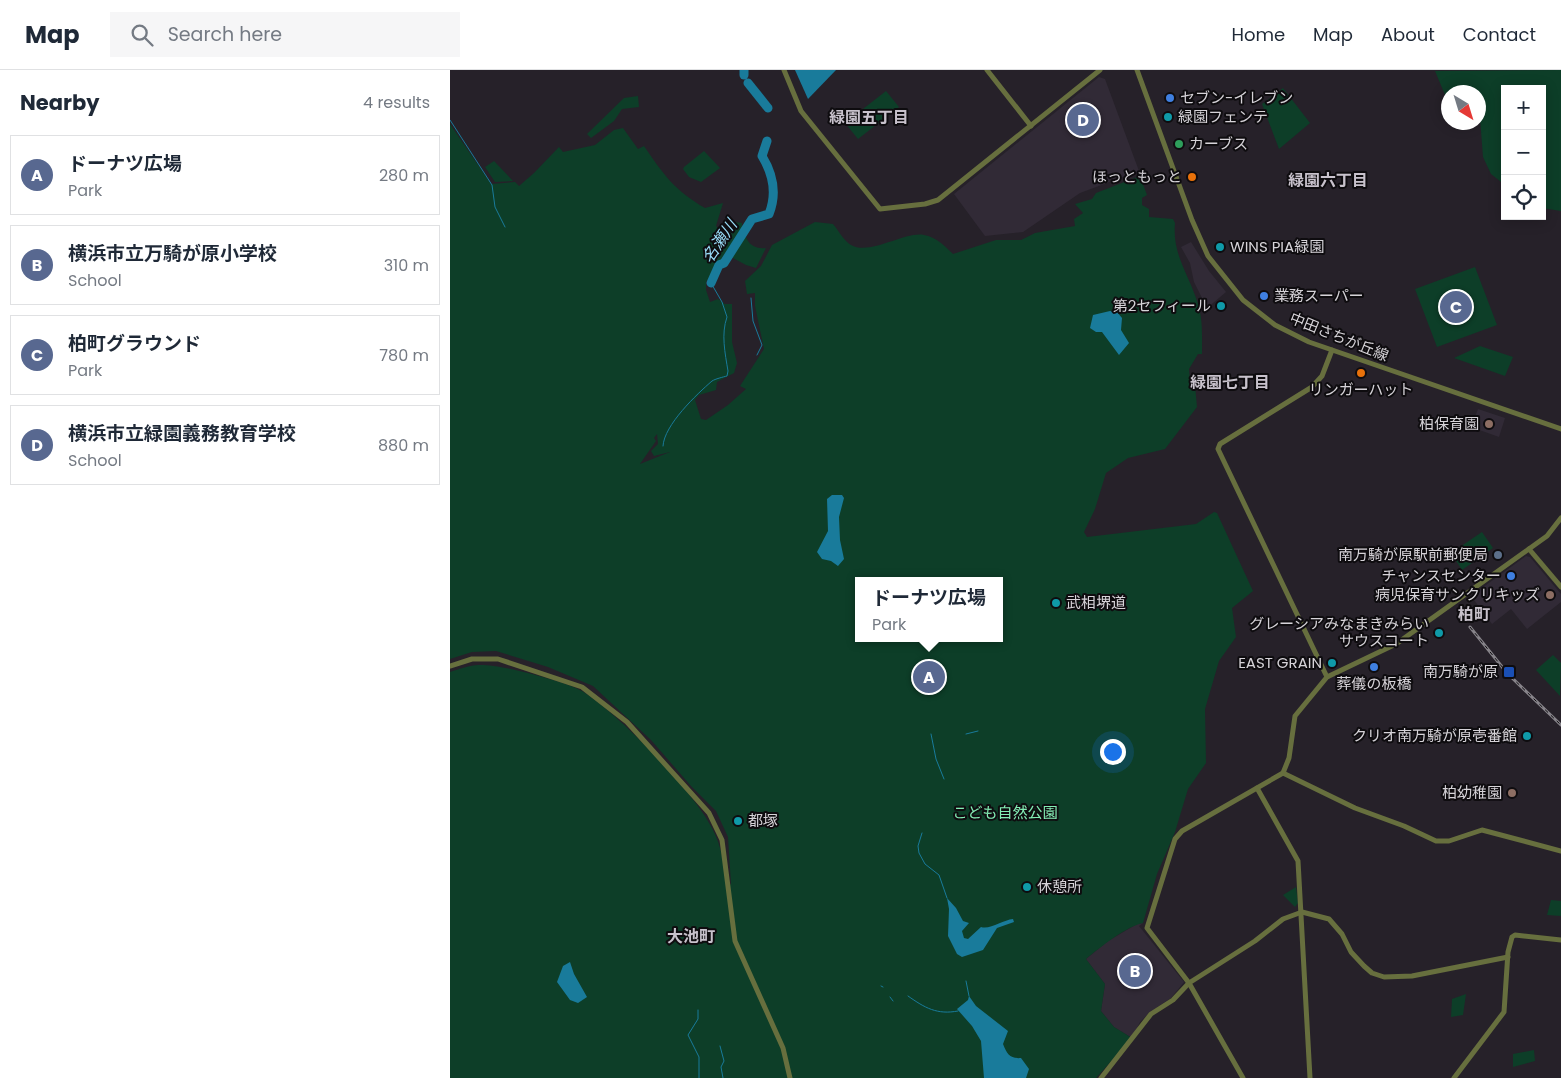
<!DOCTYPE html>
<html lang="en">
<head>
<meta charset="utf-8">
<style>
  :root { --surface:#fff; --page:#f6f6f7; --text:#1f2937; --muted:#747a83; --line:#e0e1e3; --accent:#586890 }
  body { margin:0; font-family:Poppins,"Noto Sans JP",sans-serif; background:var(--page); color:var(--text) }
  .controls { position:absolute; right:15px; top:15px; display:grid; overflow:hidden; border-radius:0px; box-shadow:0 2px 12px #0003 }
  .controls button { width:45px; height:45px; display:grid; place-items:center; padding:0; border:0; border-bottom:1px solid var(--line); background:var(--surface); color:var(--text); font:25px sans-serif }
  .compass { position:absolute; left:991px; top:15px; width:45px; height:45px; border-radius:50%; background:var(--surface); box-shadow:0 2px 12px #0003; rotate:142deg }
  .you { position:absolute; left:662px; top:681px; width:18px; height:18px; margin:-12px; border:4px solid #fff; border-radius:50%; background:#1a73e8; box-shadow:0 0 0 8px #1a73e833 }
  .badge { display:grid; place-items:center; width:32px; height:32px; border-radius:50%; background:var(--accent); color:#fff; font-size:16px; font-weight:700 }
  .pin { position:absolute; translate:-50% -50%; border:2px solid #fff; box-shadow:0 1px 5px #0006 }
  .popup { position:absolute; left:405px; top:507px; width:148px; height:65px; box-sizing:border-box; display:grid; place-content:center; border-radius:0px; background:var(--surface); filter:drop-shadow(0 1px 4px #0005); font-size:16px; white-space:nowrap; color:var(--muted) }
  .popup b { font-size:19px; color:var(--text) }
  .popup::after { content:''; position:absolute; left:50%; top:100%; margin-left:-10px; border:10px solid transparent; border-top-color:var(--surface) }
  .list { margin:0; padding:0; list-style:none }
  h2 { display:flex; justify-content:space-between; align-items:center; height:65px; margin:0; padding:0 20px; font-size:21px }
  h2 small { font-size:16px; font-weight:400; color:var(--muted) }
  .list li { display:grid; grid-template-columns:32px 1fr auto; gap:15px; align-items:center; box-sizing:border-box; height:80px; margin:0 10px 10px; padding:0 10px; border:1px solid var(--line); border-radius:0px }
  .list b { display:block; font-size:19px; white-space:nowrap }
  .list p { margin:0; font-size:16px; white-space:nowrap; color:var(--muted) }
  .list em { font-size:16px; font-style:normal; color:var(--muted) }
  .icon { flex:none; width:28px; height:28px; fill:none; stroke:currentColor; stroke-width:2; stroke-linecap:round; stroke-linejoin:round }
  .map { position:relative; flex:none; width:1111px; height:1008px; overflow:hidden }
  header { display:flex; align-items:center; gap:30px; box-sizing:border-box; height:70px; padding:0 25px; background:var(--surface); border-bottom:1px solid var(--line) }
  header strong { font-size:24px }
  nav { display:flex; gap:28px; margin-inline-start:auto; font-size:18px }
  .search { width:350px; height:45px; background:var(--page); display:flex; align-items:center; gap:12px; box-sizing:border-box; padding:0 18px; border-radius:0px; color:var(--muted); font-size:19px }
  main { display:flex }
  aside { flex:1; background:var(--surface) }
  .map>svg:first-child { display:block }
  .built { fill:#312a36 }
  .green { fill:#0d3e28; fill-rule:evenodd }
  .water { fill:#197b9b }
  .lines { fill:none; stroke-linecap:round; stroke-linejoin:round }
  .stream { stroke:#197b9b; stroke-width:1 }
  .river { stroke:#197b9b; stroke-width:9 }
  .tertiary { stroke:#676f3e; stroke-width:5 }
  .rail-casing { stroke:#87848a; stroke-width:3 }
  .rail { stroke:#0e0c0f; stroke-width:1; stroke-dasharray:4; stroke-linecap:butt }
  .shop-dot { fill:#3f7fe0; stroke:#0e0c0f; stroke-width:2 }
  .culture-dot { fill:#0f9aa8; stroke:#0e0c0f; stroke-width:2 }
  .leisure-dot { fill:#2e9e5b; stroke:#0e0c0f; stroke-width:2 }
  .food-dot { fill:#e8710a; stroke:#0e0c0f; stroke-width:2 }
  .education-dot { fill:#8d6e63; stroke:#0e0c0f; stroke-width:2 }
  .service-dot { fill:#5c6f8a; stroke:#0e0c0f; stroke-width:2 }
  .transit-dot { fill:#1a4fb4; stroke:#0e0c0f; stroke-width:2 }
  .labels { text-anchor:middle; stroke-width:4; stroke-linejoin:round; paint-order:stroke }
  .poi-label { font-size:15px; fill:#d6d3d8; stroke:#0e0c0f; text-anchor:end }
  .street-label { font-size:15px; fill:#d6d3d8; stroke:#0e0c0f }
  .park-label { font-size:15px; fill:#84eeb5; stroke:#0e0c0f }
  .neighbourhood-label { font-size:16px; font-weight:bold; fill:#c8c2cc; stroke:#0e0c0f }
  .water-label { font-size:16px; font-style:italic; fill:#98daf5; stroke:#0e0c0f }
</style>
</head>
<body>
<header>
<strong>Map</strong>
<div class="search"><svg class="icon" aria-label="search" viewBox="0 0 24 24"><circle cx="10" cy="10" r="6"/><path d="M15 15l6 6"/></svg>Search here</div>
<nav><a>Home</a><a>Map</a><a>About</a><a>Contact</a></nav>
</header>
<main>
<aside>
<h2>Nearby<small>4 results</small></h2>
<ul class="list">
<li><span class="badge">A</span><div><b>ドーナツ広場</b><p>Park</p></div><em>280 m</em></li>
<li><span class="badge">B</span><div><b>横浜市立万騎が原小学校</b><p>School</p></div><em>310 m</em></li>
<li><span class="badge">C</span><div><b>柏町グラウンド</b><p>Park</p></div><em>780 m</em></li>
<li><span class="badge">D</span><div><b>横浜市立緑園義務教育学校</b><p>School</p></div><em>880 m</em></li>
</ul>
</aside>
<div class="map">
<svg width="1111" height="1008" viewBox="0 0 1111 1008">
  <rect width="100%" height="100%" fill="#262129"/>
  <g class="built">
    <path d="M649,7L655,9L689,101L630,123L573,162L535,166L504,124Z"/>
    <path d="M741,172L759,201L776,222L757,238L744,212L740,193L731,177Z"/>
    <path d="M1028,339L1055,348L1049,367L1021,357Z"/>
    <path d="M1076,486L1080,487L1111,524V532L1077,559L1061,539L1042,554L1021,526Z"/>
    <path d="M693,853L689,856L734,912L721,928L700,942L690,952L682,968L664,957L651,941L655,914L636,889L658,871L687,854Z"/>
  </g>
  <g class="green">
    <path d="M1111,0V141L1092,138V19H1055V115L1041,104L1033,87L1028,22H998V32L985,1Z"/>
    <path d="M833,18L860,53L829,79L812,34Z"/>
    <path d="M436,21L449,37L408,69L395,53Z"/>
    <path d="M188,26L189,37L172,39L164,51L141,68L137,64L174,28Z"/>
    <path d="M0,54L41,114L65,112L69,116L84,103L109,77L113,82L145,75L164,60L173,58L188,79L194,76C214,105 224,120 255,138L273,133L266,156L268,158L285,152L292,153V158L256,212V220L260,232L268,229L275,234H282V272L287,293L284,303L267,312L266,320L249,325L245,330L251,349L256,350L278,335L296,319L290,316L314,279L305,236V223L297,224L295,211L311,196L322,175L365,152L383,154C389,161 394,171 401,175C420,186 455,161 474,165C486,167 495,176 503,184L546,170H571L585,163L625,156L624,149L633,143L625,134L642,129L646,123L690,106L697,125L692,128V135L699,139V147L723,149L725,153C722,185 739,204 748,234C753,250 752,267 752,284H748L739,299L740,312L745,315L747,337L715,379L678,388L656,403L645,439L634,462L637,467L746,454L764,442L767,443L803,521L782,538L786,567L769,591L755,639L756,693L738,719L725,762L707,804L693,853C677,856 649,878 636,889L655,914L651,941L664,957L682,968L646,1008H0V602C10,599 19,595 29,595C50,594 114,611 132,621C168,643 243,721 262,758C272,776 274,797 278,816L281,814L278,767L266,741L241,716L201,670L143,616L98,597L46,581L22,582L0,589ZM207,364L208,374L201,381L204,386L220,382L190,394L206,371L204,368ZM409,511H549V568H409Z"/>
    <path d="M254,81L270,98L251,112L239,107L233,99L234,97Z"/>
    <path d="M44,91L63,111L45,112L35,97Z"/>
    <path d="M295,164C298,176 307,179 316,178L306,198L296,195L281,187Z"/>
    <path d="M1025,197L1047,255L987,277L965,219Z"/>
    <path d="M1030,276L1063,287L1055,306L1004,288Z"/>
    <path d="M1032,462L1043,478L1012,500L1001,483Z"/>
    <path d="M1103,585L1111,593L1110,626L1086,600Z"/>
    <path d="M846,817L848,833L845,837L833,825Z"/>
    <path d="M1101,830L1111,831V846L1097,845Z"/>
    <path d="M1016,924L1013,945L1001,947L1002,929Z"/>
    <path d="M1084,980L1085,991L1063,997V984Z"/>
  </g>
  <g class="water">
    <path d="M345,0H386L358,29Z"/>
    <path d="M660,241L667,242L672,248L671,260L679,273L669,285L652,262H646L640,258L643,245Z"/>
    <path d="M382,425H392L394,428L389,447L390,470L394,489L388,496L381,491L372,489L367,482L378,461L377,429Z"/>
    <path d="M497,828L506,838L513,851L519,853L512,861L514,868L518,869L531,857C540,860 553,850 563,849L564,852L547,858L533,880L512,887L507,884L498,866L499,839Z"/>
    <path d="M120,892L124,904L137,927L128,933L120,930L107,912L113,896Z"/>
    <path d="M519,926L526,936L558,961L553,974C557,984 560,989 571,988L579,999L576,1008H534L531,971L522,956L507,939L518,930Z"/>
  </g>
  <g class="lines">
    <g class="stream">
      <path d="M0,50L42,115L45,137L55,157"/>
      <path d="M301,228L303,251L312,275L307,285"/>
      <path d="M213,376C214,355 247,324 262,311C265,309 273,307 277,306L278,301C275,283 271,264 277,247L272,232L261,213"/>
      <path d="M481,664L486,689L494,709"/>
      <path d="M516,664L528,661"/>
      <path d="M472,763L468,776L469,783L475,794L489,805L497,828"/>
      <path d="M516,911L519,926"/>
      <path d="M431,916L433,917"/>
      <path d="M458,926C475,938 487,945 508,941"/>
      <path d="M440,927L443,931"/>
      <path d="M248,940V949L238,965L249,987V1008"/>
      <path d="M270,976L274,991L271,997L273,1008"/>
    </g>
    <g class="river">
      <path d="M294,0V5"/>
      <path d="M298,13L318,38"/>
      <path d="M261,213L269,195L274,193L302,149L319,144C327,124 323,104 312,86L317,71"/>
    </g>
    <g class="tertiary">
      <path d="M334,0L351,41L430,139L475,134L488,130L650,0"/>
      <path d="M537,0L581,56"/>
      <path d="M687,0L742,150L758,186L793,230L825,255L859,272L1111,359"/>
      <path d="M1079,479L1111,517"/>
      <path d="M0,596L22,589H48L132,617L177,652L259,743L272,770L285,871L333,978L340,1008"/>
      <path d="M877,607L768,379L770,374L862,317L872,306L882,280"/>
      <path d="M833,703L839,688L845,646L877,607L946,574L1097,466L1111,448"/>
      <path d="M807,718L848,791L860,1008"/>
      <path d="M651,1008L701,944L723,930L739,913L805,871L833,849L852,842L879,849L892,864L901,882L914,896L922,903L934,907L962,906L1058,887"/>
      <path d="M793,1008L739,913L697,858L725,769L732,761L833,703L905,738L954,756L986,771H999L1032,760L1111,781"/>
      <path d="M1004,1008L1054,942L1058,882L1062,867L1065,865L1111,870"/>
    </g>
    <defs>
      <path id="rail" d="M1020,557L1057,603L1111,655"/>
    </defs>
    <use href="#rail" class="rail-casing"/>
    <use href="#rail" class="rail"/>
  </g>
  <g class="shop-dot">
    <circle cx="720" cy="28" r="5"/>
    <circle cx="814" cy="226" r="5"/>
    <circle cx="1061" cy="506" r="5"/>
    <circle cx="924" cy="597" r="5"/>
  </g>
  <g class="culture-dot">
    <circle cx="718" cy="47" r="5"/>
    <circle cx="770" cy="177" r="5"/>
    <circle cx="771" cy="236" r="5"/>
    <circle cx="606" cy="533" r="5"/>
    <circle cx="989" cy="563" r="5"/>
    <circle cx="882" cy="593" r="5"/>
    <circle cx="1077" cy="666" r="5"/>
    <circle cx="288" cy="751" r="5"/>
    <circle cx="577" cy="817" r="5"/>
  </g>
  <circle class="leisure-dot" cx="729" cy="74" r="5"/>
  <g class="food-dot">
    <circle cx="742" cy="107" r="5"/>
    <circle cx="911" cy="303" r="5"/>
  </g>
  <g class="education-dot">
    <circle cx="1039" cy="354" r="5"/>
    <circle cx="1100" cy="525" r="5"/>
    <circle cx="1062" cy="723" r="5"/>
  </g>
  <circle class="service-dot" cx="1048" cy="485" r="5"/>
  <rect class="transit-dot" x="1053" y="596" width="12" height="12" rx="2.5"/>
  <g class="labels">
    <g class="poi-label">
      <text x="730" y="33" text-anchor="start">セブン-イレブン</text>
      <text x="728" y="52" text-anchor="start">緑園フェンテ</text>
      <text x="739" y="79" text-anchor="start">カーブス</text>
      <text x="732" y="112">ほっともっと</text>
      <text x="780" y="182" text-anchor="start">WINS PIA緑園</text>
      <text x="824" y="231" text-anchor="start">業務スーパー</text>
      <text x="761" y="241">第2セフィール</text>
      <text x="911" y="325" text-anchor="middle">リンガーハット</text>
      <text x="1029" y="359">柏保育園</text>
      <text x="1038" y="490">南万騎が原駅前郵便局</text>
      <text x="1051" y="511">チャンスセンター</text>
      <text x="1090" y="530">病児保育サンクリキッズ</text>
      <text x="616" y="538" text-anchor="start">武相堺道</text>
      <text x="979" y="559">グレーシアみなまきみらい<tspan x="979" dy="17">サウスコート</tspan></text>
      <text x="872" y="598">EAST GRAIN</text>
      <text x="1048" y="607">南万騎が原</text>
      <text x="924" y="619" text-anchor="middle">葬儀の板橋</text>
      <text x="1067" y="671">クリオ南万騎が原壱番館</text>
      <text x="1052" y="728">柏幼稚園</text>
      <text x="298" y="756" text-anchor="start">都塚</text>
      <text x="587" y="822" text-anchor="start">休憩所</text>
    </g>
    <g class="street-label">
      <text transform="translate(889 267) rotate(22)" y="5">中田さちが丘線</text>
    </g>
    <g class="park-label">
      <text x="555" y="748">こども自然公園</text>
    </g>
    <g class="neighbourhood-label">
      <text x="419" y="53">緑園五丁目</text>
      <text x="878" y="116">緑園六丁目</text>
      <text x="780" y="318">緑園七丁目</text>
      <text x="1024" y="550">柏町</text>
      <text x="241" y="872">大池町</text>
    </g>
    <g class="water-label">
      <text transform="translate(269 171) rotate(-56)" y="6">名瀬川</text>
    </g>
  </g>
</svg>
<div class="controls">
<button>+</button>
<button>−</button>
<button><svg class="icon" aria-label="locate" viewBox="0 0 24 24"><circle cx="12" cy="12" r="6"/><path d="M12 2v4M12 18v4M2 12h4M18 12h4"/></svg></button>
</div>
<svg class="compass" viewBox="-18 -18 36 36"><path d="M0-13l5 13h-10z" fill="#e53935"/><path d="M0 13l5-13h-10z" fill="#747a83"/></svg>
<div class="you"></div>
<div class="pin badge" style="left:479px;top:607px">A</div>
<div class="popup"><b>ドーナツ広場</b>Park</div>
<div class="pin badge" style="left:685px;top:901px">B</div>
<div class="pin badge" style="left:1006px;top:237px">C</div>
<div class="pin badge" style="left:633px;top:50px">D</div>
</div>
</main>
</body>
</html>
